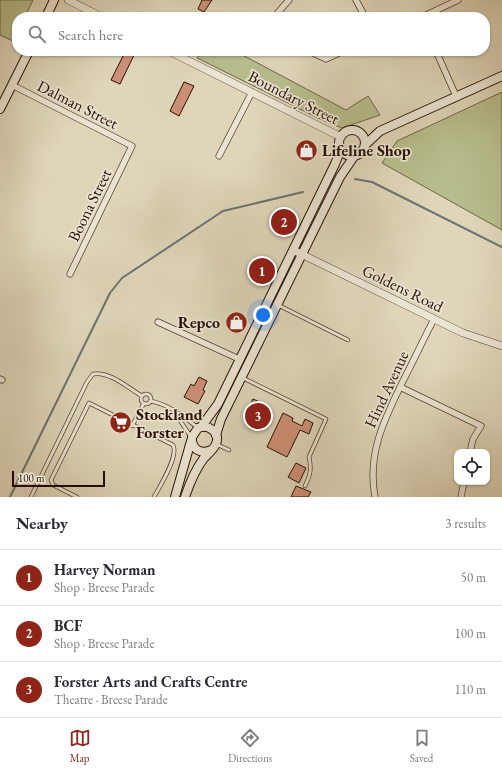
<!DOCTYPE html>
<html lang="en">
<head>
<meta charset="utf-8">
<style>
  :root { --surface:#fff; --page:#f7f7f7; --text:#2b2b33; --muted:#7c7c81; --line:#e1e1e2; --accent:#8f2418 }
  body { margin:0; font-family:"EB Garamond",serif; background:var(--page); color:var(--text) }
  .controls { position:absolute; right:12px; bottom:12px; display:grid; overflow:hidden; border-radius:8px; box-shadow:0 1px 3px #0004 }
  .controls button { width:36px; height:36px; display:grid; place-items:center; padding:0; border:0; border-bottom:1px solid var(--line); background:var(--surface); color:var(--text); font:20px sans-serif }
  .scale { position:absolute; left:12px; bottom:10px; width:93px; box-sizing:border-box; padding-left:4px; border:2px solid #280e00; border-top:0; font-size:11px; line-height:14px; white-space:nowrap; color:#280e00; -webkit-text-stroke:3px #eae4d2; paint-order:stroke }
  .you { position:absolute; left:263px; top:315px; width:14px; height:14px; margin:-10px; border:3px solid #fff; border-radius:50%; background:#1a73e8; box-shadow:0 0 0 6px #1a73e833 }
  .badge { display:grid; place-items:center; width:26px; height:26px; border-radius:50%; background:var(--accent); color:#fff; font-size:13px; font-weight:700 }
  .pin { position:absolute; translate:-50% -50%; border:2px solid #fff; box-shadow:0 1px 4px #0006 }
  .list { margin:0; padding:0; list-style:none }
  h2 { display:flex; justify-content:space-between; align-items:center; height:52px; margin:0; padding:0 16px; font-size:17px }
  h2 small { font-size:13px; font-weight:400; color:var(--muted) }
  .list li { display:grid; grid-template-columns:26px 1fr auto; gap:12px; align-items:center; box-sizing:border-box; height:56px; padding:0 16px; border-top:1px solid var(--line) }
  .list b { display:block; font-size:15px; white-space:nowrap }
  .list p { margin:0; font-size:13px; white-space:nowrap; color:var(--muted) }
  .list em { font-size:13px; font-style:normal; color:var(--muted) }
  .icon { flex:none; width:22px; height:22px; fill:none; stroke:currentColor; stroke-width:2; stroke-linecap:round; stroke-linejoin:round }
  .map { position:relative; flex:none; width:502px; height:497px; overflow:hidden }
  .search { position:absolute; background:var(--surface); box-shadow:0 1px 3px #0004; left:12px; right:12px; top:12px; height:44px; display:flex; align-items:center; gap:10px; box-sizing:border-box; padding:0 14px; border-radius:16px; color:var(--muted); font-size:15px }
  .sheet { height:220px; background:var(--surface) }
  nav { display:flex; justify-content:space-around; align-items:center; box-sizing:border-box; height:56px; border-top:1px solid var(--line); background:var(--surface); font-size:11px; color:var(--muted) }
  nav a { display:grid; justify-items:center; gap:2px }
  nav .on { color:var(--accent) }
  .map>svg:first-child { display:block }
  .green { fill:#b7bc8c; stroke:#706546 }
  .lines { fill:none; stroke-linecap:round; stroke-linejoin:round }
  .stream { stroke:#6c7370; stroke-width:2 }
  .building { fill:#cd9076; stroke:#280e00 }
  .service-casing { stroke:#56402e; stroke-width:4.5 }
  .minor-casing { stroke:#56402e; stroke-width:7 }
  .tertiary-casing { stroke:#56402e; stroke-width:8 }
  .secondary-casing { stroke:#280e00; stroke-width:10 }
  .service { stroke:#eae4d2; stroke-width:3 }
  .minor { stroke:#eae4d2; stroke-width:5.5 }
  .tertiary { stroke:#eae4d2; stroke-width:7 }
  .secondary { stroke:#eae4d2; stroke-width:8 }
  .labels { text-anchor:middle; stroke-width:3.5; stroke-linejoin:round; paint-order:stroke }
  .street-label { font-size:16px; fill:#280e00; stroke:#eae4d2 }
  .poi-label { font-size:16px; font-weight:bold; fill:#280e00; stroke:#eae4d2; text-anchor:start }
</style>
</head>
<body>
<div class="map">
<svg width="502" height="497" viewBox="0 0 502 497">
  <rect width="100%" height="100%" fill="#dfd6ba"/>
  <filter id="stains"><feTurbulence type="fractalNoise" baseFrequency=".005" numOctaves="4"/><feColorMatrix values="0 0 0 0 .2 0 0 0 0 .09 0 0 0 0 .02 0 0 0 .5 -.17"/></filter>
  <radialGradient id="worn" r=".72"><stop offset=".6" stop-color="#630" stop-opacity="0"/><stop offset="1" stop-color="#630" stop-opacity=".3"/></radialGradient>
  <g class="green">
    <path d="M0,0H33L25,17H17V33L13,41L0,35Z"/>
    <path d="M202,51H235L346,110L368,96L380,115L342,128L318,118L197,58Z"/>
    <path d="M502,92V230L382,163L397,141Z"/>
  </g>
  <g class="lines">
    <g class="stream">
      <path d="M355,179L372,182L502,247"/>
      <path d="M10,497L110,293L122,278L223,211L303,192"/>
    </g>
  </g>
  <g class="building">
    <path d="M202,0H212L204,12L198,9Z"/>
    <path d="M112,51H126L134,55L120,84L111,80L123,56Z"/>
    <path d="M184,82L194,86L179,116L170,111Z"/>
    <path d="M199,377L207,381L203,390L205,391L198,404L184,397L191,384L194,386Z"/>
    <path d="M253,399L264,404L263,406L270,410L269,412L271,413L264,428L262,427L261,429L250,424L251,422L244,419Z"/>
    <path d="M283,413L293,418L292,421L302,426L305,419L313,423L309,434L300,430L287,457L267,447Z"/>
    <path d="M296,463L306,468L299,483L288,477Z"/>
    <path d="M296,486L311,492L308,497H291Z"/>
  </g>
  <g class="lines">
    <defs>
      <g id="service">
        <path d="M278,305L348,340"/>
        <path d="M243,378L326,419L309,457C312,469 310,476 305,486"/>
        <circle cx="146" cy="399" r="5"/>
        <path d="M150,401C168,404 183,416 197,427"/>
        <path d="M175,413L191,437"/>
        <path d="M132,426L144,403"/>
        <path d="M216,444L229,450"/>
        <path d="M31,497L87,382L93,374C110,371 128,388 142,396"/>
        <path d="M77,497L53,485L51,480L89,403L173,445C179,456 160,486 154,497"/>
      </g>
      <g id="minor">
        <path d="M356,0L365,17"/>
        <path d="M274,17L289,0"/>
        <path d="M422,17L458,0"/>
        <path d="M309,51L326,59L343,51"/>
        <path d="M436,51L456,96"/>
        <path d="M12,85L132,146L70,274"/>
        <path d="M219,156L252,92"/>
        <path d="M158,322L239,359"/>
        <path d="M0,379L2,380"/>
        <path d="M400,387L481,426L473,439L470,452"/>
        <path d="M375,497C367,454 384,420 402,383C413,362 423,340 434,319"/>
        <path d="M461,497L464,482"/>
      </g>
      <g id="tertiary">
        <path d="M68,0L102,17"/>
        <path d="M169,51L341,137"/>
        <path d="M293,250L463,333L502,346"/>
      </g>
      <g id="secondary">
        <path d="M46,17L54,0"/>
        <path d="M0,109L29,51"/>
        <circle cx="352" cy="143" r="13"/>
        <path d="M365,145L380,131L502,76"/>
        <path d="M201,427L218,404L335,164L341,149"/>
        <path d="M216,435L221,419L340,177L355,155"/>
        <path d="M175,497L191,441"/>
        <path d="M185,497C190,482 195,470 204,458C208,454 214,449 216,444C221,432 208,424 198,428L192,437C191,449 201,455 211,450"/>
      </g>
    </defs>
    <use href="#service" class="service-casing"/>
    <use href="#minor" class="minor-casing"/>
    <use href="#tertiary" class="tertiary-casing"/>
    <use href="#secondary" class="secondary-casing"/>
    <use href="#service" class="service"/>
    <use href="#minor" class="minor"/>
    <use href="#tertiary" class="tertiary"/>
    <use href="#secondary" class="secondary"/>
  </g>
  <defs>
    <symbol id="shop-disc" viewBox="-11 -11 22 22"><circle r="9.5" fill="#8f2418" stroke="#eae4d2"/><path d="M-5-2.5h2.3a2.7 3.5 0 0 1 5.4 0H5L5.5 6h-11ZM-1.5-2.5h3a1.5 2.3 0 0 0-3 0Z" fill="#fff"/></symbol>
    <symbol id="supermarket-disc" viewBox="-11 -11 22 22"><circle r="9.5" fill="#8f2418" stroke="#eae4d2"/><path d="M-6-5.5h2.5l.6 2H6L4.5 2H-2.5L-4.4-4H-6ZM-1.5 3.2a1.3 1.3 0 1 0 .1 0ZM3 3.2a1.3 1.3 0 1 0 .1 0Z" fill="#fff"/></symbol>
  </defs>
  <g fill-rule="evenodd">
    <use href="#shop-disc" x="294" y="138" width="25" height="25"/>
    <use href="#shop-disc" x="224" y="310" width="25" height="25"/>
    <use href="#supermarket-disc" x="108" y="410" width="25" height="25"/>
  </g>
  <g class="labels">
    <g class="street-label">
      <text transform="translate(294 97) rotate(27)" y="6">Boundary Street</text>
      <text transform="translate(78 104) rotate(27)" y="6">Dalman Street</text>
      <text transform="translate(89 205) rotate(-64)" y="6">Boona Street</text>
      <text transform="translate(403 288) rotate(26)" y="6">Goldens Road</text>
      <text transform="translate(386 389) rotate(-65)" y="6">Hind Avenue</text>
    </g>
    <g class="poi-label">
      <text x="322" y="156">Lifeline Shop</text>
      <text x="220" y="328" text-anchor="end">Repco</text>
      <text x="136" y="420">Stockland<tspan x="136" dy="18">Forster</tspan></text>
    </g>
  </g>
  <rect width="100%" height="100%" filter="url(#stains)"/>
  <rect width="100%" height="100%" fill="url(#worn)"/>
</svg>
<div class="controls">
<button><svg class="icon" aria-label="locate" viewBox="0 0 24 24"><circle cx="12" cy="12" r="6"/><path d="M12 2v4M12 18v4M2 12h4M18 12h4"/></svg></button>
</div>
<div class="scale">100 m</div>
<div class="you"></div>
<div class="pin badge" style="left:262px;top:271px">1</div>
<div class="pin badge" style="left:284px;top:222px">2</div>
<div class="pin badge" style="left:258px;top:416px">3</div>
<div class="search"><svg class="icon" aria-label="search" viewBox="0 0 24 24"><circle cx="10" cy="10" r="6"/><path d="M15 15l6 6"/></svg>Search here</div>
</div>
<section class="sheet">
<h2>Nearby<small>3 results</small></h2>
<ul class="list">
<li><span class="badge">1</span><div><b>Harvey Norman</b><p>Shop · Breese Parade</p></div><em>50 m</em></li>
<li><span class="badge">2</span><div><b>BCF</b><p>Shop · Breese Parade</p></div><em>100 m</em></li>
<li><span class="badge">3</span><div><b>Forster Arts and Crafts Centre</b><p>Theatre · Breese Parade</p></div><em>110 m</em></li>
</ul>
</section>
<nav>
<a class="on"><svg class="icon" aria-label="map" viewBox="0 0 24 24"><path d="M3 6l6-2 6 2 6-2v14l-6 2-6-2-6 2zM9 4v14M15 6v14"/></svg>Map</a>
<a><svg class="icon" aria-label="directions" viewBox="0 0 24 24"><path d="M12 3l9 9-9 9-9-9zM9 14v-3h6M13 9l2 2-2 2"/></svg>Directions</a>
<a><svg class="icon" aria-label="saved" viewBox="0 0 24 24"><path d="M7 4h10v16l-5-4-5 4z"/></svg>Saved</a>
</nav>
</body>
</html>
